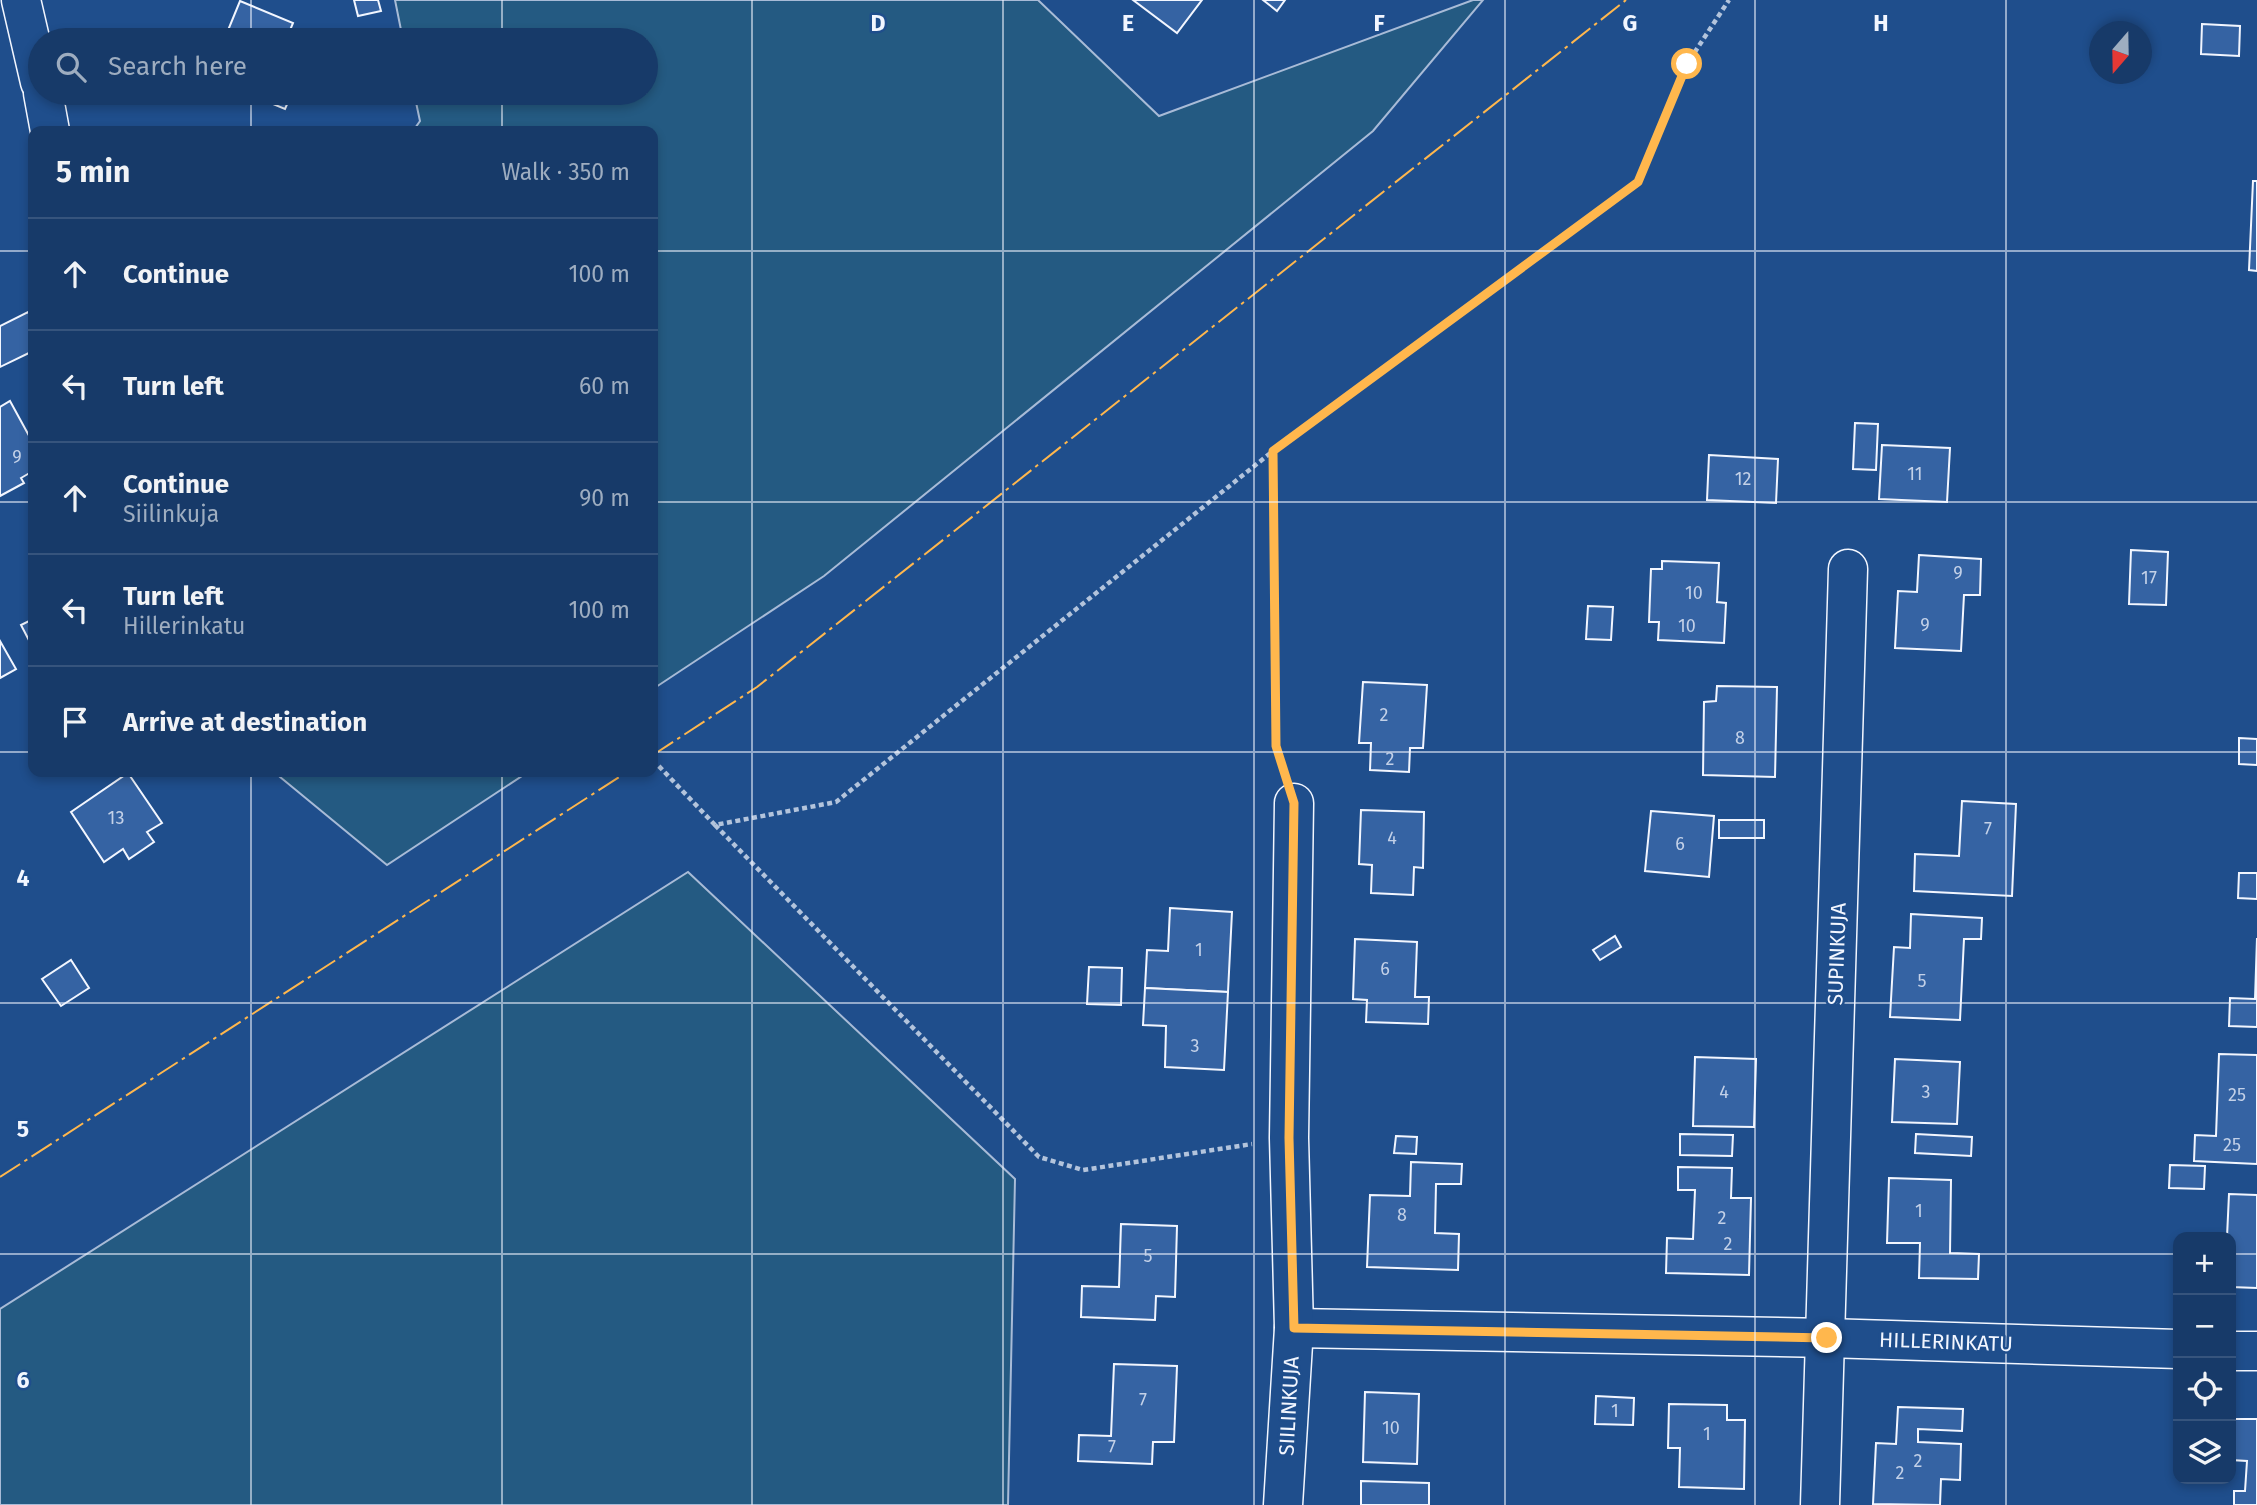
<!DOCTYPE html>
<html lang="en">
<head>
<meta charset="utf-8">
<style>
  :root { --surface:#173a69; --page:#20416f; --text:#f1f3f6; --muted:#9eadc0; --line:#36547d }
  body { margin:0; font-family:"Fira Sans",sans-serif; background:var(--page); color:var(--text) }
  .controls { position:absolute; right:21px; bottom:21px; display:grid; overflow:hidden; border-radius:14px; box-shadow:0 4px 10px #0003 }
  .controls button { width:63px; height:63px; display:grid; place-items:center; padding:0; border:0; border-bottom:2px solid var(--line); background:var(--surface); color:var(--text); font:35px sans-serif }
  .compass { position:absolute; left:2089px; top:21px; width:63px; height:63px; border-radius:50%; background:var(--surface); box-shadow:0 4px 10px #0003; rotate:200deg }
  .stop { position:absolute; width:21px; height:21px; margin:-16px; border:5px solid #ffb74d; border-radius:50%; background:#fff }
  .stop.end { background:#ffb74d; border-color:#fff; box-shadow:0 2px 7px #0008 }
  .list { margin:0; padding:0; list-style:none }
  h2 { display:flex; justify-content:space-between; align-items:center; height:91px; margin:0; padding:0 28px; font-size:30px }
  h2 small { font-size:23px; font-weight:400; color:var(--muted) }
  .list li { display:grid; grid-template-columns:46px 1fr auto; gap:21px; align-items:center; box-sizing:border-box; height:112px; padding:0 28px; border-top:2px solid var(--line) }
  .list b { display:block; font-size:26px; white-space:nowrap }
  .list p { margin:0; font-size:23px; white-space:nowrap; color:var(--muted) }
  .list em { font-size:23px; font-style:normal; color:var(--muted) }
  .icon { flex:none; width:38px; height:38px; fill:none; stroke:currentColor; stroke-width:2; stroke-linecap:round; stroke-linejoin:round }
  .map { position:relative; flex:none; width:2257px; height:1505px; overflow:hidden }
  .search { position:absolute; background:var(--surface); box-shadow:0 4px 10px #0003; left:28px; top:28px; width:630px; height:77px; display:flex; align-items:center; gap:18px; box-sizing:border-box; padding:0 24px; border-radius:38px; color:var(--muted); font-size:26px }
  .panel { position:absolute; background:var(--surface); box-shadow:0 4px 10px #0003; left:28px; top:126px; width:630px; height:651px; border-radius:14px }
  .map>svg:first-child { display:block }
  .green { fill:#245a82; stroke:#a8bbd7; stroke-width:2 }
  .building { fill:#3563a3; stroke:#f2f6ff; stroke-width:2 }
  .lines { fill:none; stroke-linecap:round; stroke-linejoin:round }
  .minor-casing { stroke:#f2f6ff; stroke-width:41 }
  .path { stroke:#b3c4dc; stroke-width:4.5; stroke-dasharray:5 3.5; stroke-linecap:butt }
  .minor { stroke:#1f4e8c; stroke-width:38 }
  .power { stroke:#ffb74d; stroke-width:2; stroke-dasharray:24 5 3.5 5; stroke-linecap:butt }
  .route { stroke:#ffb74d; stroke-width:9 }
  .grid { fill:none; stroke:#f2f6ff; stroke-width:2; stroke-opacity:0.55 }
  .labels { text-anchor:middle; stroke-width:5; stroke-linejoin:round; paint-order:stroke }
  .number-label { font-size:18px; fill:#c3d1e8 }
  .street-label { font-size:21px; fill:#f2f6ff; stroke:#1f4e8c }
  .grid-label { font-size:23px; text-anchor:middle; font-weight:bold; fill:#f2f6ff; stroke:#1f4e8c; stroke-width:5; stroke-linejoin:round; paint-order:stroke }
</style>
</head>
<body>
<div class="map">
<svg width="2257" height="1505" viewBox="0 0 2257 1505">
  <rect width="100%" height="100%" fill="#1f4e8c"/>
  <g class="green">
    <path d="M395,0H1038L1159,116L1473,0H1483L1373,131L824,576L653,689V131H413L420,121L414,93H646V40H403Z"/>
    <path d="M274,772H528L387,865Z"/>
    <path d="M688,872L1015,1179L1008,1505H0V1309Z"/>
  </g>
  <g class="building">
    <path d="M354,0H378L381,11L358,16Z"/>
    <path d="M1133,0H1202L1177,33Z"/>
    <path d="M1263,0H1285L1277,11Z"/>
    <path d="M240,1L293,23L286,40H224Z"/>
    <path d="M2202,24L2240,26L2239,56L2201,54Z"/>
    <path d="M246,93H292L285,109Z"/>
    <path d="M2253,181H2257V271L2249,270Z"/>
    <path d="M28,312L33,321V351L0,367V326Z"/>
    <path d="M10,401L33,443V471L21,478L24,483L0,496V407Z"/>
    <path d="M1855,423L1878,424L1876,470L1853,469Z"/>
    <path d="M1882,445L1950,448L1947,502L1879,499Z"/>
    <path d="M1709,455L1778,459L1776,503L1707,500Z"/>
    <path d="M2131,550L2168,552L2166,605L2129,604Z"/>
    <path d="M1919,555L1981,559L1980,595H1964L1961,651L1895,648L1898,591L1917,592Z"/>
    <path d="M1662,561L1719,563L1717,602L1726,603L1724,643L1658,640L1659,622H1649L1651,569H1662Z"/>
    <path d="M1588,606L1613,607L1611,640L1586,639Z"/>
    <path d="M33,619V648L21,625Z"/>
    <path d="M0,641L16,669L0,678Z"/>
    <path d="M1363,682L1427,685L1423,748H1410L1409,772L1370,770L1371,743H1359Z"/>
    <path d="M1717,686L1777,687L1775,777L1703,775L1704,702L1716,701Z"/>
    <path d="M2239,738L2257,739V765L2239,764Z"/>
    <path d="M128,773L162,823L147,832L154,842L129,859L123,849L104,862L71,812Z"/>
    <path d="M1962,801L2016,804L2012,896L1914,891L1915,854L1959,856Z"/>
    <path d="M1361,810L1424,812L1423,868L1414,867L1413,895L1371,893L1372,865L1359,864Z"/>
    <path d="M1651,811L1714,816L1709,877L1645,871Z"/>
    <rect x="1719" y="820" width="45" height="18"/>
    <path d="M2239,873H2257V899L2238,898Z"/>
    <path d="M1170,908L1232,912L1228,992L1145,988L1147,950L1168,951Z"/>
    <path d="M1911,914L1982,918L1981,939H1964L1960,1020L1890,1017L1894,947L1910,948Z"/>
    <path d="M1615,936L1621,947L1600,960L1593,950Z"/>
    <path d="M2257,938V1027L2229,1026L2230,998L2255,999Z"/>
    <path d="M1355,939L1417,942L1415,997H1429L1428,1024L1366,1022L1367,1000L1353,999Z"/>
    <path d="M71,960L89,988L61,1006L42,979Z"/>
    <path d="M1089,967L1122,968L1121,1005L1087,1004Z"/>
    <path d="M1145,988L1228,992L1224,1070L1165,1067L1166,1026L1143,1025Z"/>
    <path d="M2219,1054L2257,1055V1164L2194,1161L2195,1135L2216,1136Z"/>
    <path d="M1695,1057L1756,1059L1754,1127L1693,1126Z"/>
    <path d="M1895,1059L1960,1062L1957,1124L1892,1122Z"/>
    <path d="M1680,1134L1733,1135L1732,1156L1680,1155Z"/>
    <path d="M1916,1134L1972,1137L1971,1156L1915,1153Z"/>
    <path d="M1396,1136L1417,1137L1416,1154L1394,1153Z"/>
    <path d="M1411,1162L1462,1164L1461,1184H1436L1435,1233L1459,1234L1458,1270L1367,1267L1370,1195L1410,1196Z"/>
    <path d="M2170,1165L2205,1166L2204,1189L2169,1188Z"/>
    <path d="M1678,1167L1732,1168L1731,1198H1751L1749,1275L1666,1273L1667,1238L1693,1239L1695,1190H1678Z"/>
    <path d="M1889,1178L1951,1180L1950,1253L1979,1254L1978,1279L1919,1278L1920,1243H1887Z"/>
    <path d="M2229,1194L2257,1195V1288L2231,1287V1237H2227Z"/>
    <path d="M1121,1224L1177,1226L1175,1297L1156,1296L1155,1320L1081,1317L1082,1286L1119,1287Z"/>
    <path d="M1114,1364L1177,1366L1174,1442H1153L1152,1464L1078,1461L1079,1435L1111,1436Z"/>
    <path d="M1365,1392L1419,1394L1417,1464L1363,1462Z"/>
    <path d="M1596,1396L1634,1398L1633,1425L1595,1424Z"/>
    <path d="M1669,1404L1727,1405V1420H1745L1744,1489L1679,1487L1680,1448H1668Z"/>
    <path d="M1898,1407L1963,1409L1962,1431L1918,1429V1442L1961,1444L1960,1480L1941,1479L1940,1505L1873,1504L1876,1443L1896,1444Z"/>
    <path d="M2231,1419H2257V1505H2234V1491H2245L2247,1461L2231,1460Z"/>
    <path d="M1361,1481L1429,1483V1505H1361Z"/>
  </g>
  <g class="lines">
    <defs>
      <g id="minor">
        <path d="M21,0L40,82"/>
        <path d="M43,93L50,131"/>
        <path d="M1294,1328L1827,1338L2178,1349"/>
        <path d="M2231,1351H2257"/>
        <path d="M1283,1505L1294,1328L1289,1138L1294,803"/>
        <path d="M1820,1505L1848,569"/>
      </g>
    </defs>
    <use href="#minor" class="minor-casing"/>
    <g class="path">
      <path d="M1273,451L1638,182L1687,64L1729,0"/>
      <path d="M653,760L715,825L836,802L1273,451L1276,745L1283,767"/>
      <path d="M715,825L1039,1157L1083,1170L1252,1144"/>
    </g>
    <use href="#minor" class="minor"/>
    <g class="power">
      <path d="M653,755L757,687L1626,0"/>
      <path d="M0,1177L627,772"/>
    </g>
  </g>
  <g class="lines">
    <path class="route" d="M1687,64L1638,182L1273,451L1276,746L1294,803L1289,1138L1294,1328L1827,1338"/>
  </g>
  <path class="grid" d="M251,0V40M502,0V40M752,0V1505M1003,0V1505M1254,0V1505M1505,0V1505M1755,0V1505M2006,0V1505M251,93V131M502,93V131M0,251H33M653,251H2257M0,502H33M653,502H2257M0,752H33M653,752H2257M251,772V1505M502,772V1505M0,1003H2257M0,1254H2178M2231,1254H2257"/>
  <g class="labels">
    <g class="number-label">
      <text x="17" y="463">9</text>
      <text x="1915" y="480">11</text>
      <text x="1743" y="485">12</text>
      <text x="1958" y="579">9</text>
      <text x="2149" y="584">17</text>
      <text x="1694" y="599">10</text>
      <text x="1925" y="631">9</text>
      <text x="1687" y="632">10</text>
      <text x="1384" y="721">2</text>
      <text x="1740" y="744">8</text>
      <text x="1390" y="765">2</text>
      <text x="116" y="824">13</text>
      <text x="1988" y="835">7</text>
      <text x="1392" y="844">4</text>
      <text x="1680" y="850">6</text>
      <text x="1199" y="956">1</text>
      <text x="1385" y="975">6</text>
      <text x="1922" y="987">5</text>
      <text x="1195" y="1052">3</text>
      <text x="1724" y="1098">4</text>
      <text x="1926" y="1098">3</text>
      <text x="2237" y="1101">25</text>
      <text x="2232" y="1151">25</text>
      <text x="1919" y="1217">1</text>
      <text x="1402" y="1221">8</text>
      <text x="1722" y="1224">2</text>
      <text x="1728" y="1250">2</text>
      <text x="1148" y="1262">5</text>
      <text x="1143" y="1406">7</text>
      <text x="1615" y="1417">1</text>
      <text x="1391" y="1434">10</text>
      <text x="1707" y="1440">1</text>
      <text x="1112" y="1453">7</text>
      <text x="1918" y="1467">2</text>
      <text x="1900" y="1479">2</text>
    </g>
    <g class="street-label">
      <text transform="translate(1837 954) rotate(-88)" y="7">SUPINKUJA</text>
      <text transform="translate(1946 1342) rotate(2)" y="7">HILLERINKATU</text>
      <text transform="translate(1289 1406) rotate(-87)" y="7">SIILINKUJA</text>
    </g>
  </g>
  <g class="grid-label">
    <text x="878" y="31">D</text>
    <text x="1128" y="31">E</text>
    <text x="1379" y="31">F</text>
    <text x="1630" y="31">G</text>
    <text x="1881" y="31">H</text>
    <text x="23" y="886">4</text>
    <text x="23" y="1137">5</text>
    <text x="23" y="1388">6</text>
  </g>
</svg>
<div class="controls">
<button>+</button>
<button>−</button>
<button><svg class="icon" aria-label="locate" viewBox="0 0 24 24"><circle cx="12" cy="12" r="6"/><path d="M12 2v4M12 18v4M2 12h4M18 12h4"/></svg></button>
<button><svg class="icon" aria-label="layers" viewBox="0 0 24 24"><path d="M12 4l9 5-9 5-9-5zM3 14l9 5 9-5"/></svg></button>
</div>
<svg class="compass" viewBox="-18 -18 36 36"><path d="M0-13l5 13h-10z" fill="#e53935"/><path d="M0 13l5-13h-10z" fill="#9eadc0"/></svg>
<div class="stop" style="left:1687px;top:64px"></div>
<div class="stop end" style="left:1827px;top:1338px"></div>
<div class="search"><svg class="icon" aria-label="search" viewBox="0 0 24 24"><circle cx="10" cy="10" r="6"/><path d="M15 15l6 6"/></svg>Search here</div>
<section class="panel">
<h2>5 min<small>Walk · 350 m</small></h2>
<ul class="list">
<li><svg class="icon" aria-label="ahead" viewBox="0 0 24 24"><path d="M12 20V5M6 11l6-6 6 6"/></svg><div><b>Continue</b></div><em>100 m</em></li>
<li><svg class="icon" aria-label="left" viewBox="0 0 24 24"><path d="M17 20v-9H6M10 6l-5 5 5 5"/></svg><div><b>Turn left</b></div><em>60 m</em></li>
<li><svg class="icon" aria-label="ahead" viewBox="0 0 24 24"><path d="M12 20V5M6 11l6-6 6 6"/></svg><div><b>Continue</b><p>Siilinkuja</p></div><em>90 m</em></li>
<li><svg class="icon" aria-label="left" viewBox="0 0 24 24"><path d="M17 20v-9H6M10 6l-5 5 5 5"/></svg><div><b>Turn left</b><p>Hillerinkatu</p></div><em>100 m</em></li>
<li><svg class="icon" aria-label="arrive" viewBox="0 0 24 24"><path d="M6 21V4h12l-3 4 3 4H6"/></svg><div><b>Arrive at destination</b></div></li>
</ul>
</section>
</div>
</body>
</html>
